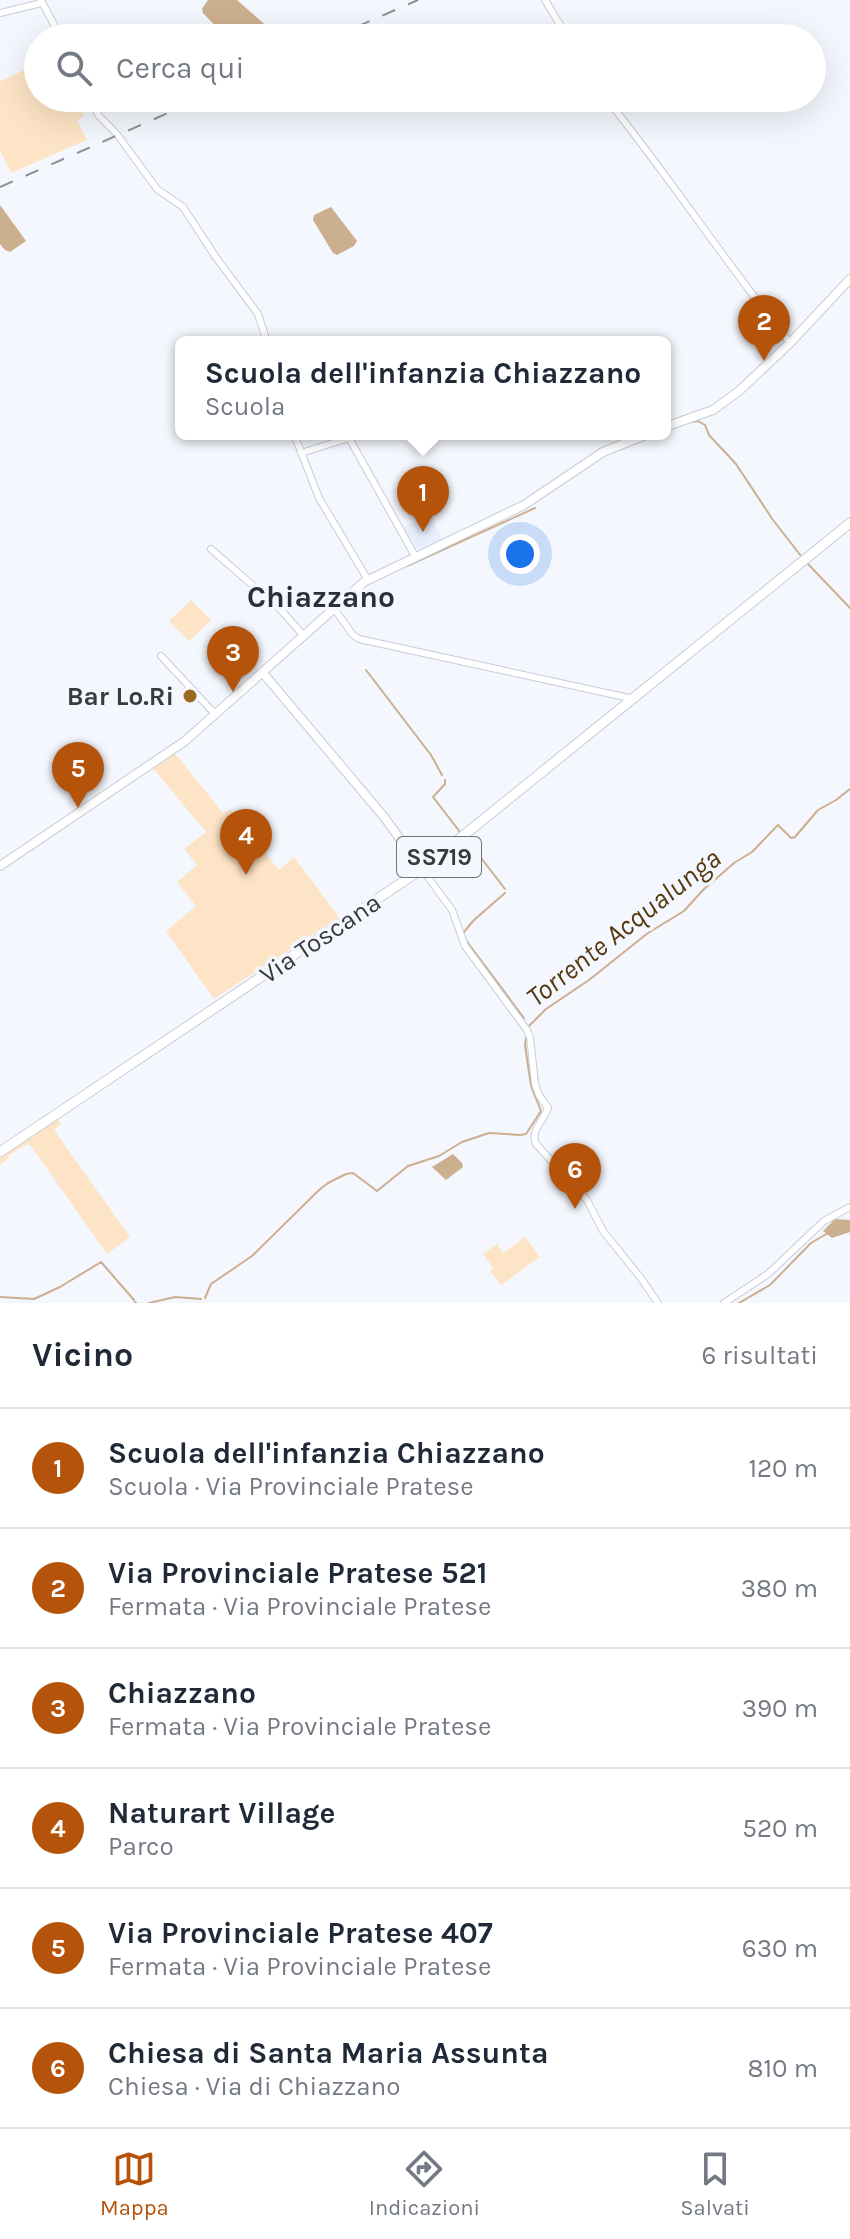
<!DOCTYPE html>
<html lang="it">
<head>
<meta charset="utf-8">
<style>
  :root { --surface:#fff; --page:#f2f2f3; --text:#1f2937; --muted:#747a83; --line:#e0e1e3; --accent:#b45309 }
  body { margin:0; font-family:Karla,sans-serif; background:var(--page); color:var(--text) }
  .you { position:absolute; left:520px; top:554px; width:28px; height:28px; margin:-20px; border:6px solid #fff; border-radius:50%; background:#1a73e8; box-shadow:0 0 0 12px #1a73e833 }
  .badge { display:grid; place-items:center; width:52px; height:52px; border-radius:50%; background:var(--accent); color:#fff; font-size:26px; font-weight:700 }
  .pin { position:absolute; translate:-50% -66px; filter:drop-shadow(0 2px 4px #0008) }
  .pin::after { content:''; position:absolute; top:42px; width:28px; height:24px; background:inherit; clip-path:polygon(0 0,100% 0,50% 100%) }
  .popup { position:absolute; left:175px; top:336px; width:496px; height:104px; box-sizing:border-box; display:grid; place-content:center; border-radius:12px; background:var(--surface); filter:drop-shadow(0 2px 6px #0005); font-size:26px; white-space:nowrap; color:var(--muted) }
  .popup b { font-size:30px; color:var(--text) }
  .popup::after { content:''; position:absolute; left:50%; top:100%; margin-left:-16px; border:16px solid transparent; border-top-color:var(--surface) }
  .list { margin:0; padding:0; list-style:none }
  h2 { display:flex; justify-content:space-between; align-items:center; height:104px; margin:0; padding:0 32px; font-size:34px }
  h2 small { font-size:26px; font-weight:400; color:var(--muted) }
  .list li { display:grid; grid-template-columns:52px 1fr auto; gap:24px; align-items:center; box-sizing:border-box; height:120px; padding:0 32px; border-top:2px solid var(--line) }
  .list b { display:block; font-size:30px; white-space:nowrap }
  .list p { margin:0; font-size:26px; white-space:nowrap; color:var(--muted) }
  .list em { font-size:26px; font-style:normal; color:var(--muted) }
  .icon { flex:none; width:44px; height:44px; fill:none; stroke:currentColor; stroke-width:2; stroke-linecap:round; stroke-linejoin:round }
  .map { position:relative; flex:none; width:850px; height:1303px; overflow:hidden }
  .search { position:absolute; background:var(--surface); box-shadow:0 8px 32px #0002; left:24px; right:24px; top:24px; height:88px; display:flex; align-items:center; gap:20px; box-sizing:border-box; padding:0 28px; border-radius:44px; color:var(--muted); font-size:30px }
  .sheet { height:824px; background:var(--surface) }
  nav { display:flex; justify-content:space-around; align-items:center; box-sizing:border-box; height:112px; border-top:2px solid var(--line); background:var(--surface); font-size:22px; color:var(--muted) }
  nav a { display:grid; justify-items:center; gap:4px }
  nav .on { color:var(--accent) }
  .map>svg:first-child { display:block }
  .built { fill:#e9eefd }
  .green { fill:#fee4c6 }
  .water { fill:#ccaf8e }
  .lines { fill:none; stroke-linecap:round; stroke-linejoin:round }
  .stream { stroke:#ccaf8e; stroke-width:2 }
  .street-casing { stroke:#c8ccd7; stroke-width:8 }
  .secondary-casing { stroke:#c8ccd7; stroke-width:10 }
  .primary-casing { stroke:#c8ccd7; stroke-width:11 }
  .street { stroke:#fff; stroke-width:6 }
  .secondary { stroke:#fff; stroke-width:8 }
  .primary { stroke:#fff; stroke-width:9 }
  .rail { stroke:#8d8f95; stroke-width:2; stroke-dasharray:14 14; stroke-linecap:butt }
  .poi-dot { fill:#9d6820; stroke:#f4f7fd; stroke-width:3 }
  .labels { text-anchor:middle; stroke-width:7; stroke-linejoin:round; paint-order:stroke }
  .shield { fill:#f4f7fd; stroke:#717378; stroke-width:2 }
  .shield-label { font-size:24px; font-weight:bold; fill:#393a3f }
  .poi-label { font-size:26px; font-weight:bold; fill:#393a3f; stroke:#f4f7fd; text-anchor:end }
  .street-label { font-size:26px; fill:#393a3f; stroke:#f4f7fd }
  .water-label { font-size:28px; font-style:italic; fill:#56380f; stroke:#f4f7fd }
  .quarter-label { font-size:30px; font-weight:bold; fill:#2c2f38; stroke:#f4f7fd }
</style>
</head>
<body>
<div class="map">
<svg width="850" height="1303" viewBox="0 0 850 1303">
  <rect width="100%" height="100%" fill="#f4f7fd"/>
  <path class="built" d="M430,512L442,539L419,549L416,548L404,527Z"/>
  <g class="green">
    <path d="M38,64V98H76L84,116L77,120L87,140L11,173L0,150V81Z"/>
    <path d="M191,600L211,620L189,641L169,621Z"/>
    <path d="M174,752L223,813L230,809L279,870L294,857L339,917L214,999L166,931L196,906L177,882L197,865L184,849L206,832L152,767Z"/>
    <path d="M55,1120H58L61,1124L54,1130L130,1237L107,1254L31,1146L27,1144L8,1156L9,1158L0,1165V1157Z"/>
    <path d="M525,1237L540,1257L501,1285L490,1271L493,1268L483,1254L497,1244L503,1253Z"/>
  </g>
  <g class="water">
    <path d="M208,0H237L280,38H227L203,13L202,9Z"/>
    <path d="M0,205L26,241L10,252L5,250L0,244Z"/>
    <path d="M331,207L357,241L354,246L337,255L333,253L313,220L314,215Z"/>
    <path d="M453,1154L462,1163L463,1167L446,1180L432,1167Z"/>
    <path d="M835,1219L850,1220V1232L832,1238L823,1231Z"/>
  </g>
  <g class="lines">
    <g class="stream">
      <path d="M692,422L698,421L705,425L709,435L736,464L773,520L801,556"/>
      <path d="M808,564L850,608"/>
      <path d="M407,566L535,508"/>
      <path d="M366,670L431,755L442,775"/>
      <path d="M445,780V784L433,797L460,832"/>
      <path d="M468,841L505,889"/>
      <path d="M463,933L474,920L505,893"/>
      <path d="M465,939L524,1018"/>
      <path d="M529,1026L546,1009L589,980L648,933L684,911L703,890L734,863L752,852L778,825L791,838L795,837L818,810L836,800L850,789"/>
      <path d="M0,1297L34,1299L60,1287L101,1262L134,1300"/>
      <path d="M205,1298L211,1284L252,1256L319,1190L328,1183L346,1174L353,1173L377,1191L408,1166L439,1156L462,1142L489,1133L520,1135L526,1134L541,1111L531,1086L525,1045L526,1038"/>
      <path d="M135,1302L136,1303"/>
      <path d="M149,1303L175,1297L201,1299"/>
      <path d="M739,1303L770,1285L811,1243L828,1233"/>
    </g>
    <defs>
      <g id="street">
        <path d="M41,0L61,38"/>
        <path d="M545,0L568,38"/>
        <path d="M0,13L41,3"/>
        <path d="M89,98L99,116L116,133L157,189L183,207L215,256L258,314L267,342"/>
        <path d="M606,98C670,178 726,263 790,343"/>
        <path d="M294,434L319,498L368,580"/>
        <path d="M301,453L349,438L415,556"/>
        <path d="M211,549L282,611L303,635"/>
        <path d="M333,607L353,635L359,639L634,699"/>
        <path d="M161,656L216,715"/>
        <path d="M422,869L452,910L465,946L527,1030L530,1037L535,1084L539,1095L548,1108C544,1121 530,1130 536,1144L587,1200L603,1231L640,1277L658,1303"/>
        <path d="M724,1303L768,1274L824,1221L850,1207"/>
      </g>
      <g id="secondary">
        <path d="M665,427L713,410L739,391L790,343L850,279"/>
        <path d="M263,673L384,817L422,869"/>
        <path d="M0,866L185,741L364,582L524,505L603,452L648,434"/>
      </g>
      <path id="primary" d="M0,1152L422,869L850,523"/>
    </defs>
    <use href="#street" class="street-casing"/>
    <use href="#secondary" class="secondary-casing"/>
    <use href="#primary" class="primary-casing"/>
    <use href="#street" class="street"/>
    <use href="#secondary" class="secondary"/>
    <use href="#primary" class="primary"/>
    <g class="rail">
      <path d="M331,38L418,0"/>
      <path d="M0,187L202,98"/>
    </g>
  </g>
  <circle class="poi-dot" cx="190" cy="696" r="8"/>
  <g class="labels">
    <rect class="shield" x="397" y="837" width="84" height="40" rx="6"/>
    <g class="shield-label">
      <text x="439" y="865">SS719</text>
    </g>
    <g class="poi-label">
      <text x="174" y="705">Bar Lo.Ri</text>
    </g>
    <g class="street-label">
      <text transform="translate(320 938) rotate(-34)" y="9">Via Toscana</text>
    </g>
    <g class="water-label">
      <text transform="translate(623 927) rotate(-38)" y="10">Torrente Acqualunga</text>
    </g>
    <g class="quarter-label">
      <text x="321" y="607">Chiazzano</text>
    </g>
  </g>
</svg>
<div class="you"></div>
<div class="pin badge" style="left:423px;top:532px">1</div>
<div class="popup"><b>Scuola dell'infanzia Chiazzano</b>Scuola</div>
<div class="pin badge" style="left:764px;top:361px">2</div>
<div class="pin badge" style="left:233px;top:692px">3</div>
<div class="pin badge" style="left:246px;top:875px">4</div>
<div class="pin badge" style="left:78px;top:808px">5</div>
<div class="pin badge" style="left:575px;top:1209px">6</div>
<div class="search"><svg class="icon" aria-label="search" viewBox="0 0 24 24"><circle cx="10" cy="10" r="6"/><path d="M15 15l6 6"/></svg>Cerca qui</div>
</div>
<section class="sheet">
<h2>Vicino<small>6 risultati</small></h2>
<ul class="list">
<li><span class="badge">1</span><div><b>Scuola dell'infanzia Chiazzano</b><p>Scuola · Via Provinciale Pratese</p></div><em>120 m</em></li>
<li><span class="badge">2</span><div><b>Via Provinciale Pratese 521</b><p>Fermata · Via Provinciale Pratese</p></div><em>380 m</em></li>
<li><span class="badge">3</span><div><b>Chiazzano</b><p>Fermata · Via Provinciale Pratese</p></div><em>390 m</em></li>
<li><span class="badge">4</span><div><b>Naturart Village</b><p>Parco</p></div><em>520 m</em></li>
<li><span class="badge">5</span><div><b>Via Provinciale Pratese 407</b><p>Fermata · Via Provinciale Pratese</p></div><em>630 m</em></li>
<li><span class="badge">6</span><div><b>Chiesa di Santa Maria Assunta</b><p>Chiesa · Via di Chiazzano</p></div><em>810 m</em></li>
</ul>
</section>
<nav>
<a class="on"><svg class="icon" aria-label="map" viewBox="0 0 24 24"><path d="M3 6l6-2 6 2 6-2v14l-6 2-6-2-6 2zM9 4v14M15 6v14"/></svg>Mappa</a>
<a><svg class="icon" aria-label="directions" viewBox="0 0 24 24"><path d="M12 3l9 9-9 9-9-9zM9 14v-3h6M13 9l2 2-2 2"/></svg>Indicazioni</a>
<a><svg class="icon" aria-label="saved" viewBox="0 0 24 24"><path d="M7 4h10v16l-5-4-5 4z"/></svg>Salvati</a>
</nav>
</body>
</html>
